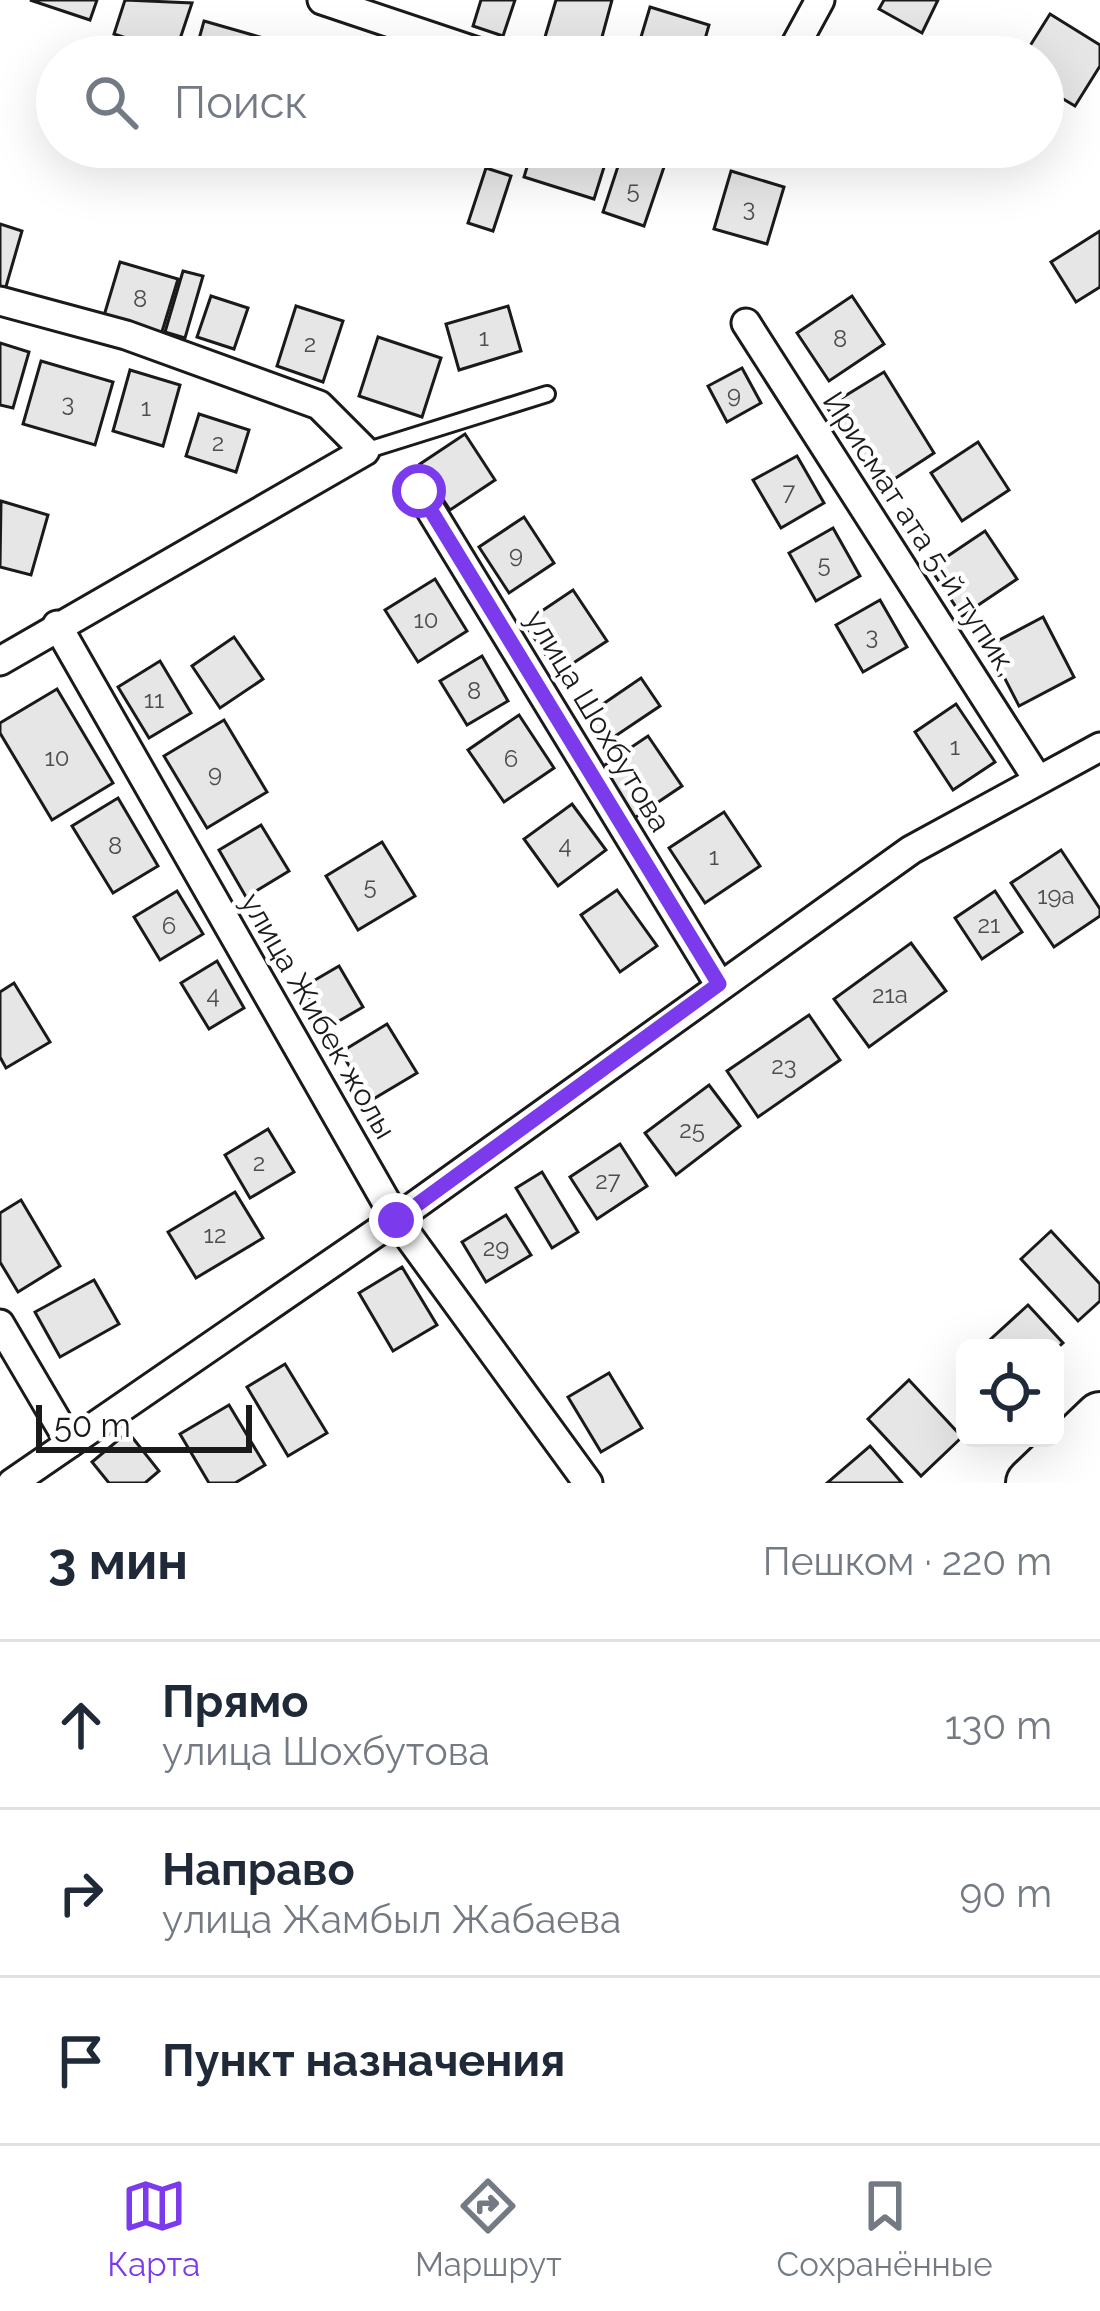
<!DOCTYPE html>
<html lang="ru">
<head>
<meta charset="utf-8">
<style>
  :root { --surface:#fff; --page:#f6f6f7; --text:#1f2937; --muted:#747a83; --line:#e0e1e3; --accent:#7c3aed }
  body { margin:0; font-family:Raleway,sans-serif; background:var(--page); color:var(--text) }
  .controls { position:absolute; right:36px; bottom:36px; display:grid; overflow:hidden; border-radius:18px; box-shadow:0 12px 48px #0002 }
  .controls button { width:108px; height:108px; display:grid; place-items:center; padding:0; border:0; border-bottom:3px solid var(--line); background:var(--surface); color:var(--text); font:60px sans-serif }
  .scale { position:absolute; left:36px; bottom:30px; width:216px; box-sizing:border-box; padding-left:12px; border:6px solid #1a1a1a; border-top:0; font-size:33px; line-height:42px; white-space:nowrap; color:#1a1a1a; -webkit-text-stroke:9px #fff; paint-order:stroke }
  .stop { position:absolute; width:36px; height:36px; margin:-27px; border:9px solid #7c3aed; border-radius:50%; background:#fff }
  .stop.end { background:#7c3aed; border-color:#fff; box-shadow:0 3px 12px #0008 }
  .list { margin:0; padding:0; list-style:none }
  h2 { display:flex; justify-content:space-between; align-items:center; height:156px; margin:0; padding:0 48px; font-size:51px }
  h2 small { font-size:39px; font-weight:400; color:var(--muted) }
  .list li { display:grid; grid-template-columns:78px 1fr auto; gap:36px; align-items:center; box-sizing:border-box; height:168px; padding:0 48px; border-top:3px solid var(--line) }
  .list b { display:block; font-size:45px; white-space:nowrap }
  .list p { margin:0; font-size:39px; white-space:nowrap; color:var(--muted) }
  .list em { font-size:39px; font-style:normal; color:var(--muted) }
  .icon { flex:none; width:66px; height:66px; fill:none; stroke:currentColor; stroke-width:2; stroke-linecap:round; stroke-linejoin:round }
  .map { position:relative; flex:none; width:1100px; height:1483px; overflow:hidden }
  .search { position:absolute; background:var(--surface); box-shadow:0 12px 48px #0002; left:36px; right:36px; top:36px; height:132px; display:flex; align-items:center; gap:30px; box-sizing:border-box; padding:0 42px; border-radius:66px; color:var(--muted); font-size:45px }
  .sheet { height:660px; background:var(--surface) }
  nav { display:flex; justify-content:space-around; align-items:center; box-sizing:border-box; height:168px; border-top:3px solid var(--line); background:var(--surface); font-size:33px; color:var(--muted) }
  nav a { display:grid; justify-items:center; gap:6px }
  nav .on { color:var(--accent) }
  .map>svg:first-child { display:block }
  .building { fill:#e6e6e6; stroke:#1a1a1a; stroke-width:3 }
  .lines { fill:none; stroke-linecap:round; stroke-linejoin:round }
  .lane-casing { stroke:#1a1a1a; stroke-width:20 }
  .street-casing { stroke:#1a1a1a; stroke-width:33 }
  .highway-casing { stroke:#1a1a1a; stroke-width:54 }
  .lane { stroke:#fff; stroke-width:14 }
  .street { stroke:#fff; stroke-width:27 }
  .highway { stroke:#fff; stroke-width:48 }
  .route { stroke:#7c3aed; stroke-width:15 }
  .labels { text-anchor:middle; stroke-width:9; stroke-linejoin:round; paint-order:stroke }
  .number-label { font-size:24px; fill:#4d4d4d }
  .street-label { font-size:30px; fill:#1a1a1a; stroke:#fff }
</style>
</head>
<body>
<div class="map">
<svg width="1100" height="1483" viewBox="0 0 1100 1483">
  <rect width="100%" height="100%" fill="#fff"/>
  <g class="building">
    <path d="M30,0H97L90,20Z"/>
    <path d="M125,0L192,3L175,54L114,34Z"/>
    <path d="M481,0H515L503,36L473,26Z"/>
    <path d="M556,0H612L598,52L545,37Z"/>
    <path d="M884,0H938L922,33L879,9Z"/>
    <path d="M650,7L709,25L700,57H635Z"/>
    <path d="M1050,14L1100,45V66L1075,106L1043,87V57H1023Z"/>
    <path d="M204,21L281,43L277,57H194Z"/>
    <path d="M533,147L610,148L594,199L524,177Z"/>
    <path d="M622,154L664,167L644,226L603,212Z"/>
    <path d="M486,168L511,176L493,231L468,223Z"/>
    <path d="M731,171L784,187L767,244L714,229Z"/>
    <path d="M0,224L22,231L5,290L0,289Z"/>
    <path d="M1100,231V287L1076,302L1051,262Z"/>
    <path d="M120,262L178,279L161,335L103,319Z"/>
    <path d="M183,271L203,276L185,338L165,332Z"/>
    <path d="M211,296L248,308L234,349L197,337Z"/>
    <path d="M852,296L884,344L829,381L797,333Z"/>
    <path d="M296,306L343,321L323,382L277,366Z"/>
    <path d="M508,306L521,351L459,370L446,324Z"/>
    <path d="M378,337L441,358L422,417L359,396Z"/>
    <path d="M0,343L29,352L13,408L0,405Z"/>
    <path d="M41,361L113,382L95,445L23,424Z"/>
    <path d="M742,368L761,403L727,422L708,386Z"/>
    <path d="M130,370L180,385L163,446L113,431Z"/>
    <path d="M884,372L934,453L879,489L827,407Z"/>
    <path d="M199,414L249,430L236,472L186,456Z"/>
    <path d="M465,434L495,480L450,510L420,464Z"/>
    <path d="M978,442L1009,490L962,521L931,473Z"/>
    <path d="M797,456L824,503L781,528L753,480Z"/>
    <path d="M1,501L48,515L31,575L0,567Z"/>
    <path d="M524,517L554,563L509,593L479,547Z"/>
    <path d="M833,528L860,576L816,601L789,553Z"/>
    <path d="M985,531L1017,579L962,616L930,568Z"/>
    <path d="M435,579L467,631L418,662L385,610Z"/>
    <path d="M573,590L607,641L558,673L524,623Z"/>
    <path d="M880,600L907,647L863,672L836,625Z"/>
    <path d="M1043,617L1074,677L1019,706L988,646Z"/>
    <path d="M234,637L263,679L220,708L192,666Z"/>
    <path d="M482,656L508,701L467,725L440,681Z"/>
    <path d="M160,661L191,713L149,738L118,687Z"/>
    <path d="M641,678L660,706L602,745L584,717Z"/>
    <path d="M57,689L113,783L52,820L0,733V723Z"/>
    <path d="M956,704L995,762L953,790L915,732Z"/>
    <path d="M519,715L554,768L504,802L468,750Z"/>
    <path d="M224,720L267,792L207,828L164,756Z"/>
    <path d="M648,736L682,786L633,819L599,769Z"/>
    <path d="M118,798L158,866L113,893L72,826Z"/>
    <path d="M572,804L606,850L558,886L524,839Z"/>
    <path d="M724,812L760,866L705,903L669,848Z"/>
    <path d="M261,825L289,871L246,897L219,850Z"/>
    <path d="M382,842L415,896L358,930L326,876Z"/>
    <path d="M1061,850L1100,909V916L1054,947L1011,883Z"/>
    <path d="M617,890L657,946L620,972L581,915Z"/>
    <path d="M177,891L203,934L160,960L134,917Z"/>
    <path d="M995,891L1022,932L982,959L955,918Z"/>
    <path d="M911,943L946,991L869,1047L834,999Z"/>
    <path d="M217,961L244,1008L209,1029L181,983Z"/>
    <path d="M339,966L363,1007L327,1028L303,987Z"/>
    <path d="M14,983L50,1042L6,1068L0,1057V992Z"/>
    <path d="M809,1015L840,1060L758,1117L727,1071Z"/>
    <path d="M387,1024L417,1073L370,1101L341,1052Z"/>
    <path d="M709,1085L740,1126L676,1175L645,1133Z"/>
    <path d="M268,1129L294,1172L250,1198L225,1155Z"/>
    <path d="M620,1144L647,1186L597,1219L570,1177Z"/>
    <path d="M542,1172L578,1232L552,1248L516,1188Z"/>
    <path d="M235,1192L263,1238L196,1278L168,1232Z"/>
    <path d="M21,1200L60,1266L18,1292L0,1262V1213Z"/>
    <path d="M506,1215L531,1255L486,1282L462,1242Z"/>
    <path d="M1051,1231L1100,1284V1301L1078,1321L1021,1259Z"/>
    <path d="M402,1267L437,1325L393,1351L359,1293Z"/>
    <path d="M94,1280L119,1324L60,1357L35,1312Z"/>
    <path d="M1028,1305L1063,1343L1055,1350L981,1348Z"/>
    <path d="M285,1364L327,1433L288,1456L247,1387Z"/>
    <path d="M609,1373L642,1428L601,1452L568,1397Z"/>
    <path d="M909,1380L962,1437L921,1476L868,1419Z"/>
    <path d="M229,1405L265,1465L235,1483H209L180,1434Z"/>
    <path d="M128,1432L159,1471L145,1483H109L92,1462Z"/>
    <path d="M870,1446L902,1483H827Z"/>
  </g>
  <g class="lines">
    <defs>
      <path id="lane" d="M365,451L547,394"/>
      <g id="street">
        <path d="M322,0L492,57"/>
        <path d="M789,57L820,0"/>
        <path d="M0,301L126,335L319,405L365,451L0,661"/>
        <path d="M746,323L1038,780"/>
        <path d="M419,491L719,984"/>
        <path d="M57,625L396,1219L588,1483"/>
        <path d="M0,1324L70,1443"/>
        <path d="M12,1483L396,1219L911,850L1100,747"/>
      </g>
      <g id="highway">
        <path d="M1031,1483L1100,1417"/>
        <path d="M1086,1483L1100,1469"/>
      </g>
    </defs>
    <use href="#lane" class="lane-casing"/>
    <use href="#street" class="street-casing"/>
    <use href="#highway" class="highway-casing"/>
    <use href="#lane" class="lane"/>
    <use href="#street" class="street"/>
    <use href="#highway" class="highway"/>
  </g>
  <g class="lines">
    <path class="route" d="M396,1220L719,984L419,491"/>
  </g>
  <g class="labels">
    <g class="number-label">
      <text x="633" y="198">5</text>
      <text x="749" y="216">3</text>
      <text x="140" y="307">8</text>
      <text x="484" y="346">1</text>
      <text x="840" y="347">8</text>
      <text x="310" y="352">2</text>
      <text x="734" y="403">9</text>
      <text x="68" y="411">3</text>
      <text x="146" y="416">1</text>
      <text x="218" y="451">2</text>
      <text x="789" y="500">7</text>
      <text x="516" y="563">9</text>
      <text x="824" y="572">5</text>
      <text x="426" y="628">10</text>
      <text x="872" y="644">3</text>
      <text x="474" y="699">8</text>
      <text x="154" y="708">11</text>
      <text x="955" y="755">1</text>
      <text x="57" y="766">10</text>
      <text x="511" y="767">6</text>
      <text x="215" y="782">9</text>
      <text x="565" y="853">4</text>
      <text x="115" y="854">8</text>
      <text x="714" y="865">1</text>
      <text x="370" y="894">5</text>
      <text x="1056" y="904">19а</text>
      <text x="989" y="933">21</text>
      <text x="169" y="934">6</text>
      <text x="213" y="1003">4</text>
      <text x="890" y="1003">21а</text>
      <text x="784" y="1074">23</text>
      <text x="692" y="1138">25</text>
      <text x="259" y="1171">2</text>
      <text x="608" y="1189">27</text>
      <text x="215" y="1243">12</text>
      <text x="496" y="1256">29</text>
    </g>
    <g class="street-label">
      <text transform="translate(920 534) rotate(57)" y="10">Ирисмат ата 5-й тупик,</text>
      <text transform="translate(598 721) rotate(59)" y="10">улица Шохбутова</text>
      <text transform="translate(318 1016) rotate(60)" y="10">улица Жибек жолы</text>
    </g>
  </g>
</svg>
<div class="controls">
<button><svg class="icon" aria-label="locate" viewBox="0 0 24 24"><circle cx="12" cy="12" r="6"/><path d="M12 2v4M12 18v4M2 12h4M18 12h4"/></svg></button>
</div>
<div class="scale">50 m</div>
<div class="stop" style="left:419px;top:491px"></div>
<div class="stop end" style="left:396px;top:1220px"></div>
<div class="search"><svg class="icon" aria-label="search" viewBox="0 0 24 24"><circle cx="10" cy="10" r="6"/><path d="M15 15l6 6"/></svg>Поиск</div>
</div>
<section class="sheet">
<h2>3 мин<small>Пешком · 220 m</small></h2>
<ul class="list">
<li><svg class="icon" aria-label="ahead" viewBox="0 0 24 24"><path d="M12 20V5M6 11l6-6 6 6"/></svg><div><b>Прямо</b><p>улица Шохбутова</p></div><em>130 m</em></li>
<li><svg class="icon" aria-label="right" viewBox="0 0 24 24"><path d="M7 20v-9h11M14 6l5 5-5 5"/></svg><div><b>Направо</b><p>улица Жамбыл Жабаева</p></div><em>90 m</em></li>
<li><svg class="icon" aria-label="arrive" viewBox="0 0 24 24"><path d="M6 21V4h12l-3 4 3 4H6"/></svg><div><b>Пункт назначения</b></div></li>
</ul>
</section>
<nav>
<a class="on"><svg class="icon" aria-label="map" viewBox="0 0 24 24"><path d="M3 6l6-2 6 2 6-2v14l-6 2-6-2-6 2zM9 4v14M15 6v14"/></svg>Карта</a>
<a><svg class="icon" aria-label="directions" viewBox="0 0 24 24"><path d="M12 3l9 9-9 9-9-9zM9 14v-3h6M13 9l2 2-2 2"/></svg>Маршрут</a>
<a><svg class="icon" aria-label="saved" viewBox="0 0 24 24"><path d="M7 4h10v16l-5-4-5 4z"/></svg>Сохранённые</a>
</nav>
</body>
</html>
